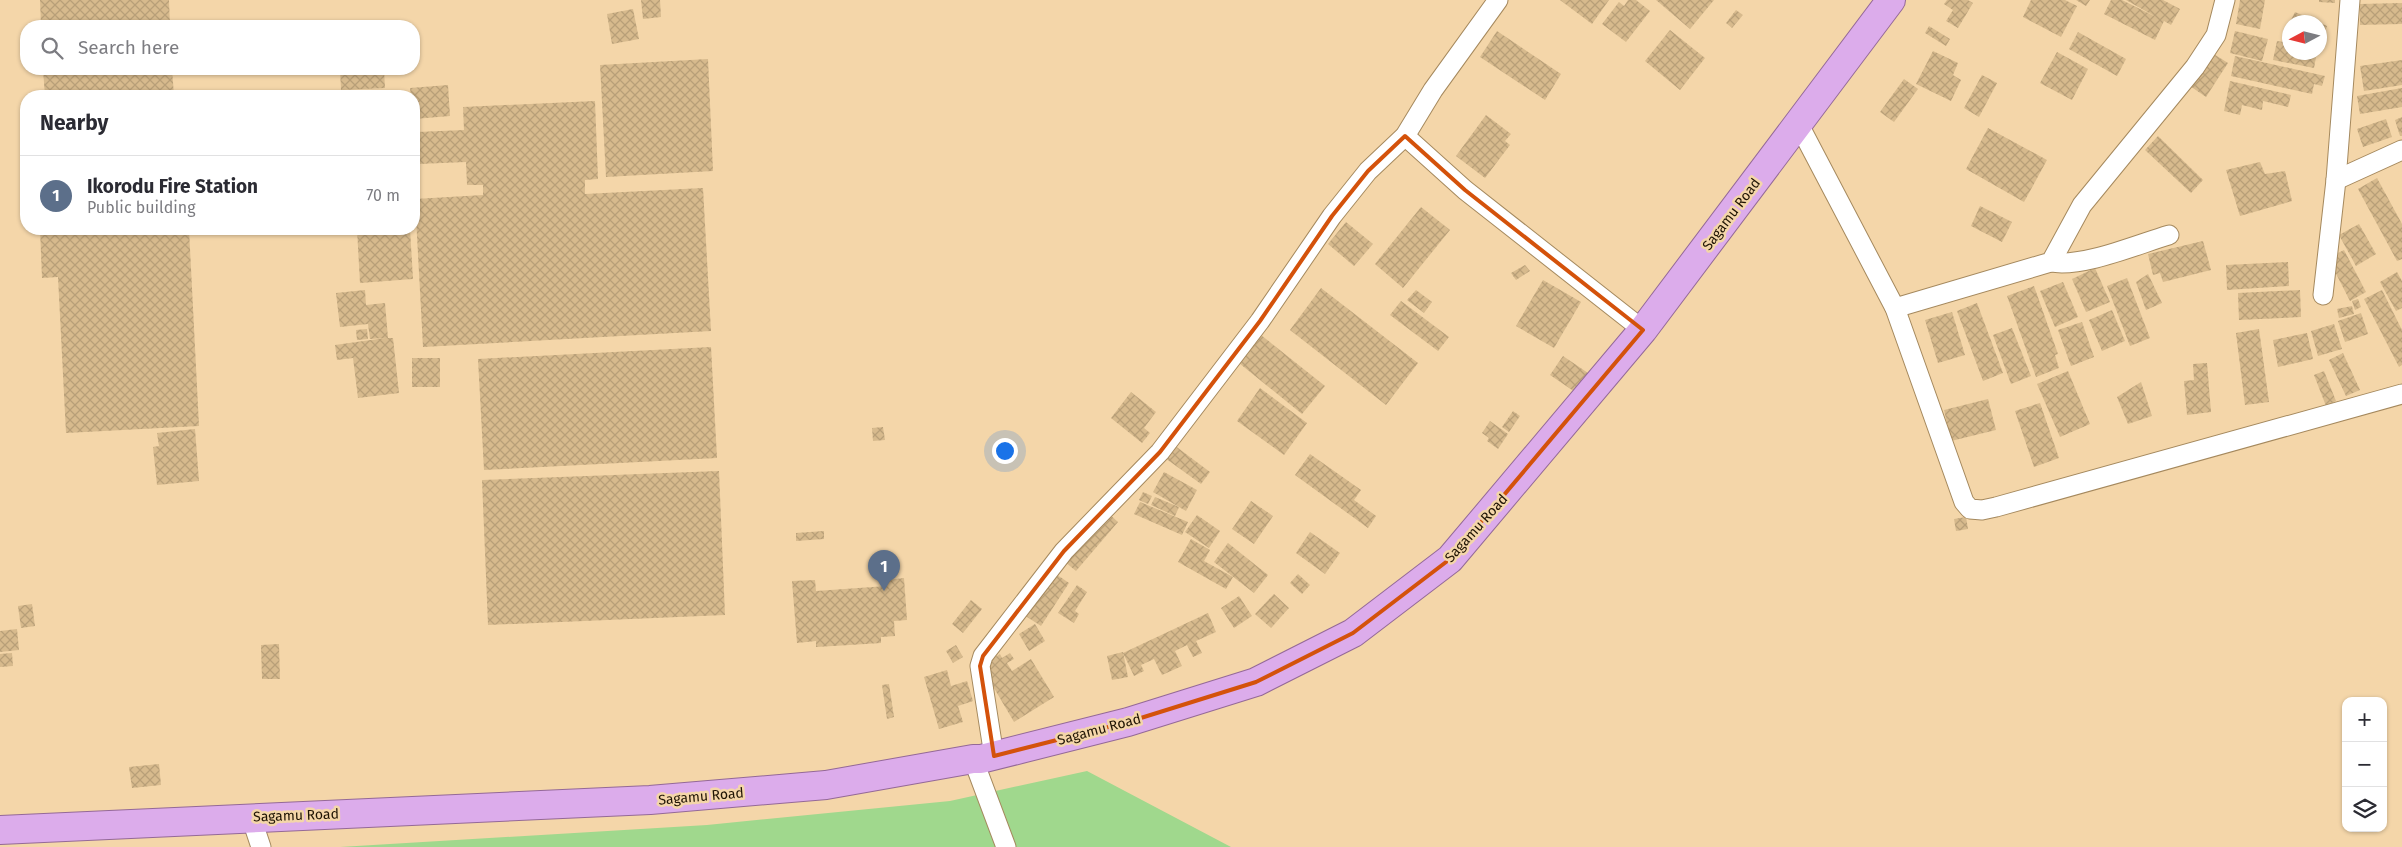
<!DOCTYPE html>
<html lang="en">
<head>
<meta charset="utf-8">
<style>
  :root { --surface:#fff; --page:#f7f7f7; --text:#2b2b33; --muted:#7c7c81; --line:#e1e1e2; --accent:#0b8043 }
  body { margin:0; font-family:"Fira Sans",sans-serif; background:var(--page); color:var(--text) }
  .controls { position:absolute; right:15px; bottom:15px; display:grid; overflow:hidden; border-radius:10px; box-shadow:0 1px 4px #0004 }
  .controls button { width:45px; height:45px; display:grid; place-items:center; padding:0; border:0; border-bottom:1px solid var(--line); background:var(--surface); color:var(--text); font:25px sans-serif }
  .compass { position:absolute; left:2282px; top:15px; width:45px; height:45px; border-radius:50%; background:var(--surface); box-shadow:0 1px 4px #0004; rotate:263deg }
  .you { position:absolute; left:1004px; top:450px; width:18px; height:18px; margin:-12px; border:4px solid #fff; border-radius:50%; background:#1a73e8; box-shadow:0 0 0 8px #1a73e833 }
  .badge { display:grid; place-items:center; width:32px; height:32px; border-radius:50%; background:var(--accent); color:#fff; font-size:16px; font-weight:700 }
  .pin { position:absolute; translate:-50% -41px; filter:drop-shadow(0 1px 2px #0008) }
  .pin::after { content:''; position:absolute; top:26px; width:18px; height:15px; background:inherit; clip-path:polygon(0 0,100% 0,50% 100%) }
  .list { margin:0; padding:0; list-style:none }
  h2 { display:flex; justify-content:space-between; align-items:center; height:65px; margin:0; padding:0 20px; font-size:21px }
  h2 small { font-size:16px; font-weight:400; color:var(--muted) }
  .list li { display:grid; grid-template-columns:32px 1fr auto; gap:15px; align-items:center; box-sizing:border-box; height:80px; padding:0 20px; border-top:1px solid var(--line) }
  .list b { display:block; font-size:19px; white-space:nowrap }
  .list p { margin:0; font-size:16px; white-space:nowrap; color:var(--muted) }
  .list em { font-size:16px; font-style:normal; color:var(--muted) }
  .icon { flex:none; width:28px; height:28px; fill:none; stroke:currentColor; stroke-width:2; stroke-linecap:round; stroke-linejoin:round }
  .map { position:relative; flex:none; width:2402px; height:847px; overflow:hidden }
  .search { position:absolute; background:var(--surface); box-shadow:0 1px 4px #0004; left:20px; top:20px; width:400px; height:55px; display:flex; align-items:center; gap:12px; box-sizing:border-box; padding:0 18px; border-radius:20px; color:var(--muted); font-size:19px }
  .panel { position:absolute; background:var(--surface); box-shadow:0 1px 4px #0004; left:20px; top:90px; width:400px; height:145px; border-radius:20px }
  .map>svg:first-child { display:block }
  .green { fill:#a0d88d }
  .building { fill:url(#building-cross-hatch) }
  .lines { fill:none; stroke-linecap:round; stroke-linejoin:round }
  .minor-casing { stroke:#a5895e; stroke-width:21 }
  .trunk-casing { stroke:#946997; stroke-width:30 }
  .minor { stroke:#fff; stroke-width:19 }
  .trunk { stroke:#dcaceb; stroke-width:28 }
  .marked { fill:none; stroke:#d4520b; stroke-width:4; stroke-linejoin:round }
  .labels { text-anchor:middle; stroke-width:5; stroke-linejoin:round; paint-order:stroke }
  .street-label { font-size:14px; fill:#1f1404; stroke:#f4d6a9 }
</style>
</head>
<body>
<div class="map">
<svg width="2402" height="847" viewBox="0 0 2402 847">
  <defs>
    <pattern id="building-cross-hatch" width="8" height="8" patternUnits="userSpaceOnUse" patternTransform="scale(1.25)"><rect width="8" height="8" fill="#d7ba8d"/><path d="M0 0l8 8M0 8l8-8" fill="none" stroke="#b89f78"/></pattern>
  </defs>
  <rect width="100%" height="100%" fill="#f4d6a9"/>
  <path class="green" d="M1087,771L1231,847H340L707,825L950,801Z"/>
  <g class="building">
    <path d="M40,0H169L170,26H41Z"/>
    <path d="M641,0H660L661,17L643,19Z"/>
    <path d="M1560,0H1609L1592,24Z"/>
    <path d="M1628,0H1636L1650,11L1626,42L1602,24L1619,2L1624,6Z"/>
    <path d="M1656,0H1714L1690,29Z"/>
    <path d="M1947,0H1968L1973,3L1958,28L1946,21L1953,10L1944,4Z"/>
    <path d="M2031,0H2065L2077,6L2061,37L2023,17Z"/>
    <path d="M2076,0H2090L2086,6Z"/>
    <path d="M2111,0H2122L2156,17L2126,0H2163L2180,9L2171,25L2164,21L2155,40L2104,14Z"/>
    <path d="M2240,0H2265L2260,29L2236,24Z"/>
    <path d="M2319,0H2335V3L2319,2Z"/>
    <path d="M2402,3V24L2360,25V4Z"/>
    <path d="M633,9L639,39L612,44L607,14Z"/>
    <path d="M1736,10L1743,15L1732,28L1726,23Z"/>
    <path d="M2295,12L2319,22H2290Z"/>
    <path d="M2320,23L2327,26L2320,44Z"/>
    <path d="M1929,26L1950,39L1946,46L1925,33Z"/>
    <path d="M1670,30L1705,58L1680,90L1645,61Z"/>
    <path d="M1497,31L1561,74L1545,100L1480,57Z"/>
    <path d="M2235,31L2268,39L2262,61L2230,53Z"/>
    <path d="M2078,32L2126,59L2117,76L2069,49Z"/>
    <path d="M2277,41L2290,43V52H2317L2314,68L2273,60Z"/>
    <path d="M1933,51L1958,63L1953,75L1961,80L1951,101L1916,84Z"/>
    <path d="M2209,51L2228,63L2206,97L2187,84Z"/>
    <path d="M2057,52L2088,69L2072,100L2040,83Z"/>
    <path d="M2235,56L2325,76L2322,86L2314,84L2312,94L2231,76Z"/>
    <path d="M708,59L713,171L606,177L600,65Z"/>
    <path d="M2402,60V85L2364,91L2360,66Z"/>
    <path d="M43,69H172L174,96H45Z"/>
    <path d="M340,69H384L385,88L341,90Z"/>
    <path d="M1982,75L1997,83L1979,117L1964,108Z"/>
    <path d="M1904,79L1918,89L1894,122L1880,112Z"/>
    <path d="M2230,81L2291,95L2288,107L2263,101L2262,110L2242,105L2240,115L2224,111Z"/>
    <path d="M448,85L450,116L414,119V96H411L410,88Z"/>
    <path d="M2402,88V107L2360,114L2357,96Z"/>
    <path d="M595,101L598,179L585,180V194L703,188L711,331L423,347L415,199L483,195V185H467L466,162L419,164L417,132L464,130L463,107Z"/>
    <path d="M1486,115L1511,134L1505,141L1510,145L1485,178L1456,156Z"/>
    <path d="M2402,117V136H2400L2395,120Z"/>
    <path d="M2386,119L2392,137L2363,147L2357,129Z"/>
    <path d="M1988,128L2047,160L2024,202L1966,169Z"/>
    <path d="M2158,136L2203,180L2191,193L2145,150Z"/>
    <path d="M2260,162L2265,174L2285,171L2292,201L2240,216L2226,170Z"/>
    <path d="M2377,178L2402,224V259L2397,261L2358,189Z"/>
    <path d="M1980,206L2012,222L2002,242L1971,226Z"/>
    <path d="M1421,207L1450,230L1403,288L1375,264Z"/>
    <path d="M1346,222L1373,244L1354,266L1328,244Z"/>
    <path d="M2359,224L2376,254L2356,266L2339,235Z"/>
    <path d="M40,229H189L199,426L66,433L58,277L42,278Z"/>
    <path d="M357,229H410L413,279L360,283Z"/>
    <path d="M2203,241L2211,270L2163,282L2160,273L2153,275L2148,254Z"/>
    <path d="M2344,250L2366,292L2350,301L2328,258Z"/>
    <path d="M2288,262L2289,286L2227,290L2226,265Z"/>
    <path d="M1525,265L1530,271L1516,280L1511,273Z"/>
    <path d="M2095,268L2110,302L2086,312L2072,279Z"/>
    <path d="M2397,272L2402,281V308L2396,311L2380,282Z"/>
    <path d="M2148,274L2162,303L2146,310L2136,282Z"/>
    <path d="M2127,278L2150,338L2130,346L2107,286Z"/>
    <path d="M1543,280L1581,302L1554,348L1516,326Z"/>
    <path d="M2063,282L2078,317L2055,327L2040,291Z"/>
    <path d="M2034,286L2058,354L2055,355L2059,368L2036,377L2007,296Z"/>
    <path d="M1321,288L1418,363L1386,405L1290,330Z"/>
    <path d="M365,290L366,305L385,303L388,338H393L399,393L358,398L353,358L337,360L335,345L385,338L370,339L368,324L340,327L336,293Z"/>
    <path d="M1416,290L1432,302L1424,313L1407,300Z"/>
    <path d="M2300,290L2301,317L2239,320L2238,293Z"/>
    <path d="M2382,290L2402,330V365L2399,367L2364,299Z"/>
    <path d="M2358,299L2361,307L2355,310L2352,301Z"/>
    <path d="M1401,301L1449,337L1438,351L1390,315Z"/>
    <path d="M1977,303L2003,373L1983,381L1957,311Z"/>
    <path d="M2352,306L2354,314L2339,318L2337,309Z"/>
    <path d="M2112,310L2125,341L2102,351L2089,320Z"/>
    <path d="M1952,312L1965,355L1938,363L1925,320Z"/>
    <path d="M2361,313L2368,334L2345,342L2338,321Z"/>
    <path d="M2082,322L2094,357L2071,366L2058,330Z"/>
    <path d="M2334,324L2342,349L2318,356L2311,331Z"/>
    <path d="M2012,328L2031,376L2011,384L1993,335Z"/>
    <path d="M367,329L368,339L357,340L356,330Z"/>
    <path d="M2259,329L2269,402L2245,405L2236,333Z"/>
    <path d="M2307,333L2313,359L2278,367L2273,340Z"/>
    <path d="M1261,335L1325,386L1302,414L1239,363Z"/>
    <path d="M711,347L717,458L484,470L478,359Z"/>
    <path d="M2343,353L2360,390L2346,396L2329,360Z"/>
    <path d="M1563,356L1588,373L1575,392L1550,375Z"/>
    <rect x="412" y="358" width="28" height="29"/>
    <path d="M2207,363L2211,412L2187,415L2184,381L2194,380L2193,364Z"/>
    <path d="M2068,371L2090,424L2060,437L2037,384Z"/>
    <path d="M2324,371L2336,401L2326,406L2314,375Z"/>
    <path d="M2141,382L2152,416L2128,424L2117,397Z"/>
    <path d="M1260,388L1307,423L1284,455L1237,421Z"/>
    <path d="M1131,392L1156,412L1144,428L1150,433L1142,443L1111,418Z"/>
    <path d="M1988,399L1996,430L1951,441L1944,410Z"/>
    <path d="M2040,403L2059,458L2034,467L2015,411Z"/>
    <path d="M1513,411L1520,416L1509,432L1502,427Z"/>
    <path d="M1490,421L1508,434L1498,449L1487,441L1489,438L1482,433Z"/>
    <path d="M883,427L885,440L873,441L872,428Z"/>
    <path d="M195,429L199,481L157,485L153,447L159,446L157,433Z"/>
    <path d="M1174,445L1210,472L1201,484L1165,458Z"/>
    <path d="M1310,454L1361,490L1354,500L1376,516L1368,528L1295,475Z"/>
    <path d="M719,471L725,615L488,625L482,480Z"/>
    <path d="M1164,472L1197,490L1186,511L1153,492Z"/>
    <path d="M1143,492L1152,496L1148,504L1139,500Z"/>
    <path d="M1155,497L1179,507L1175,516L1151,505Z"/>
    <path d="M1251,501L1273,516L1254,544L1232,529Z"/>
    <path d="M1140,502L1188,522L1182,535L1134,514Z"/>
    <path d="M1108,513L1118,522L1076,571L1065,562Z"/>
    <path d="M1197,515L1220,531L1209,548L1185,532Z"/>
    <path d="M1966,517L1968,529L1956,531L1954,519Z"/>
    <path d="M824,531V539L796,541V533Z"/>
    <path d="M1310,532L1340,553L1325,574L1296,553Z"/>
    <path d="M1191,539L1210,550L1204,561L1233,577L1226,589L1178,562Z"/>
    <path d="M1228,543L1268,575L1254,593L1214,562Z"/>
    <path d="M1053,572L1069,583L1041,626L1024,615Z"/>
    <path d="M1298,574L1310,585L1302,594L1290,583Z"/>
    <path d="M904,578L907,620L894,621L895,636L881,637V643L850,645L816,647V641L797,643L792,581L815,580L816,591L887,586V580Z"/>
    <path d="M1077,585L1087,592L1075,611L1079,614L1074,623L1058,613Z"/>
    <path d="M1274,594L1289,608L1271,628L1255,614Z"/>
    <path d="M1239,596L1252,616L1234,628L1221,608Z"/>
    <path d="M971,600L982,609L963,633L952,624Z"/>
    <path d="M32,604L35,626L21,628L18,606Z"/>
    <path d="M1208,613L1216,632L1196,641L1202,653L1193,657L1187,645L1175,651L1182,666L1162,675L1154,659L1141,665L1144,671L1134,676L1123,653Z"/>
    <path d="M1035,624L1045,641L1029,651L1019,634Z"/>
    <path d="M17,629L19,650L0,652V631Z"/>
    <path d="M279,644L280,679H262L261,645Z"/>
    <path d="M956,645L963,657L953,663L946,651Z"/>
    <path d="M1123,652L1128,677L1112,680L1107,656Z"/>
    <path d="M12,653L13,666L0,667V654Z"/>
    <path d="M1010,653L1014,659L1007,663L1012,671L1031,659L1054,697L1014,722L981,666L1000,654L1002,658Z"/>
    <path d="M947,670L951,686L967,681L973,701L958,706L963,722L939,729L924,677Z"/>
    <path d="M889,684L894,717L887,719L882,685Z"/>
    <path d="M159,764L161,785L132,788L129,767Z"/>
  </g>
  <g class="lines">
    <defs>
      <g id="minor">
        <path d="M1799,125L1895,308L1964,502L1970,509L1982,510L1996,507L2402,394"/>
        <path d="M1405,136L1465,190L1643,330"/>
        <path d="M2336,180L2402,150"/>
        <path d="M2051,262C2082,268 2138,244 2169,235"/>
        <path d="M2323,295L2336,180L2350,0"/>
        <path d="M1895,308L2051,262L2082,205L2195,67L2216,35L2225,0"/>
        <path d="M994,756L980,666L983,656L1064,551L1160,452L1260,321L1332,216L1368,171L1405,136L1433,90L1498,0"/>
        <path d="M973,759L1006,847"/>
        <path d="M251,817L261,847"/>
      </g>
      <path id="trunk" d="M0,830L650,800L826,785L973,759H981L1128,722L1256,682L1353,633L1450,559L1643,330L1891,0"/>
    </defs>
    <use href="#minor" class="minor-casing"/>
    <use href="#trunk" class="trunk-casing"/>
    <use href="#minor" class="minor"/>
    <use href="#trunk" class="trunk"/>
  </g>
  <path class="marked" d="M1405,136L1465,190L1643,330L1450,559L1353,633L1256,682L1128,722L994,756L980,666L983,656L1064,551L1160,452L1260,321L1332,216L1368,171Z"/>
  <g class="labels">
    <g class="street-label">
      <text transform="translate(1731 214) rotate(-53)" y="5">Sagamu Road</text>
      <text transform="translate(1476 528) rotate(-48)" y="5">Sagamu Road</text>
      <text transform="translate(1099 729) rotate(-15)" y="5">Sagamu Road</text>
      <text transform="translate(701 796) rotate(-5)" y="5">Sagamu Road</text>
      <text transform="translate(296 815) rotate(-2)" y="5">Sagamu Road</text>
    </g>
  </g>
</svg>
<div class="controls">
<button>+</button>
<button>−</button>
<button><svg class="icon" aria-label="layers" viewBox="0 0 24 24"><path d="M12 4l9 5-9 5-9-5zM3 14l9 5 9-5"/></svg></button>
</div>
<svg class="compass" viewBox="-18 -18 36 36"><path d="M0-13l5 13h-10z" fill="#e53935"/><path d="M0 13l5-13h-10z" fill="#7c7c81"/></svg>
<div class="you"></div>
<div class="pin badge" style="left:884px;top:591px;background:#5c6f8a">1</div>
<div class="search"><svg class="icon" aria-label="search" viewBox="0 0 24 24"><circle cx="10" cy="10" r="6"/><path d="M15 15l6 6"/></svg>Search here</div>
<section class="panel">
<h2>Nearby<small></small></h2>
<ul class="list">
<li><span class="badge" style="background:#5c6f8a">1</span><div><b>Ikorodu Fire Station</b><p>Public building</p></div><em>70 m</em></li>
</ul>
</section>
</div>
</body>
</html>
